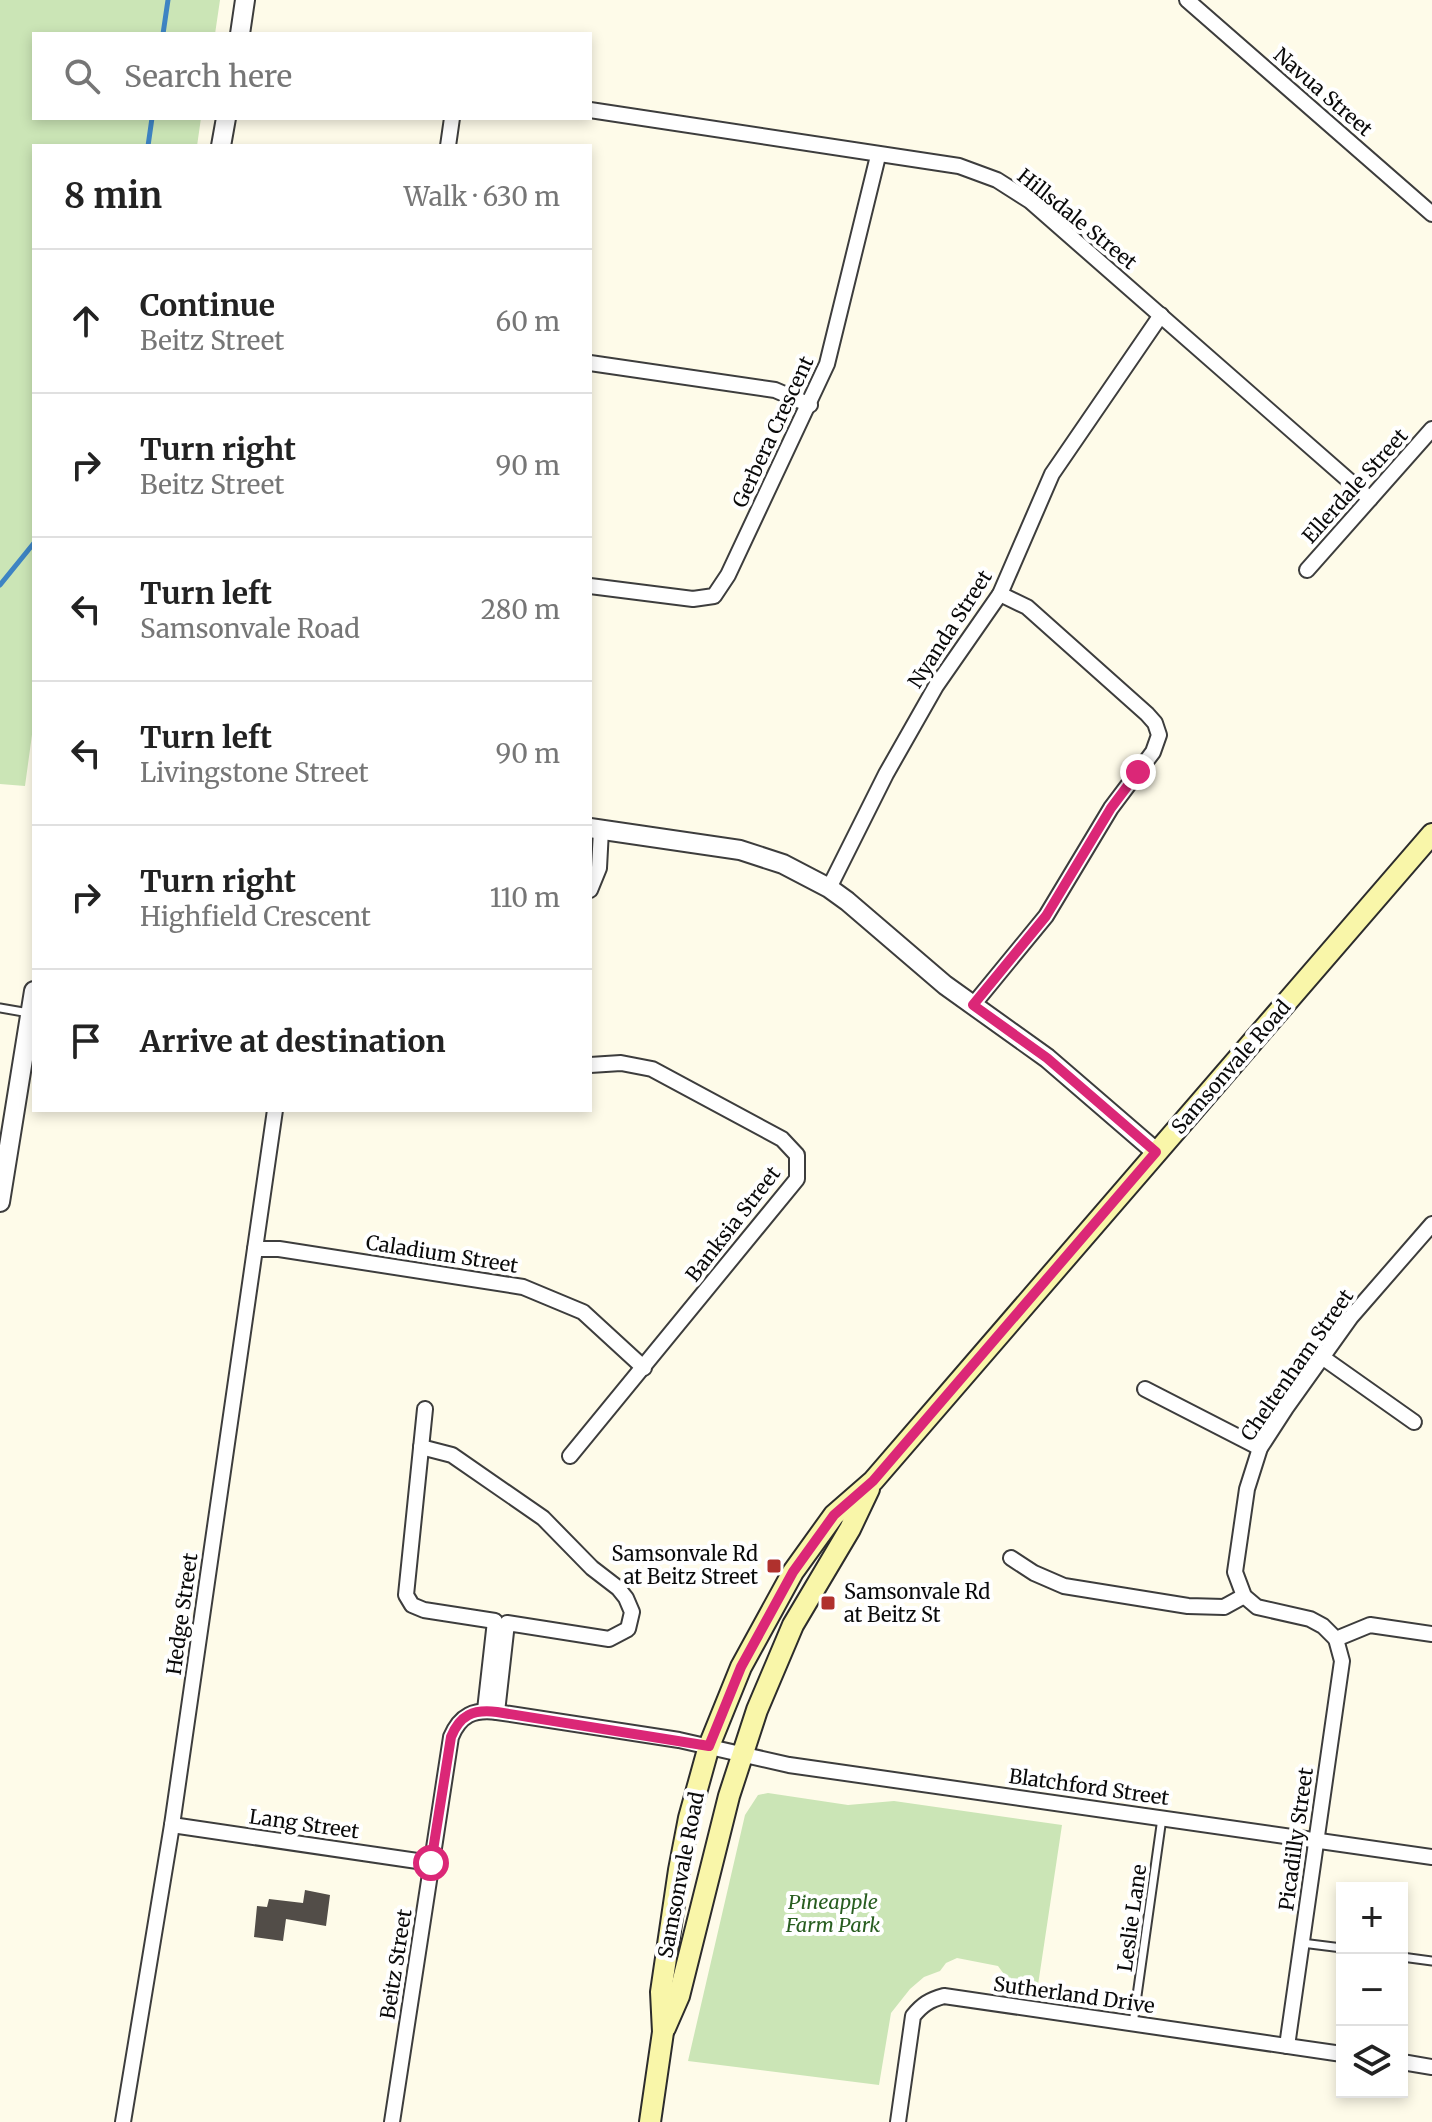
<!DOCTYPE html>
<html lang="en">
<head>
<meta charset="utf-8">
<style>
  :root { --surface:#fff; --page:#f2f2f2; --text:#222; --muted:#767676; --line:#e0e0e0 }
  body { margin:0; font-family:Merriweather,serif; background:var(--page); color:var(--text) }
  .controls { position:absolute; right:24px; bottom:24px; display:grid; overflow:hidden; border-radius:0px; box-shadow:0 4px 12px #0003 }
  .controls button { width:72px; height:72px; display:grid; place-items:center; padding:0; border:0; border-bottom:2px solid var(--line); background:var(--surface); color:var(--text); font:40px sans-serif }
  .stop { position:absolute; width:24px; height:24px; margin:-18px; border:6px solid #db2777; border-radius:50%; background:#fff }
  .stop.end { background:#db2777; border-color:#fff; box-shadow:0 2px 8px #0008 }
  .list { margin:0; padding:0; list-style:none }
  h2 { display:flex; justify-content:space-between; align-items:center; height:104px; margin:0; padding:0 32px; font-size:34px }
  h2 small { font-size:26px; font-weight:400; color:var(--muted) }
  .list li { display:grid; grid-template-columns:52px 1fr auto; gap:24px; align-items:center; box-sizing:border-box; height:144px; padding:0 32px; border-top:2px solid var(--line) }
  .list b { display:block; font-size:30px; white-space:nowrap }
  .list p { margin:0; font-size:26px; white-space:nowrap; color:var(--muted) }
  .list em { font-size:26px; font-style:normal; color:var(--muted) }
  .icon { flex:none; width:44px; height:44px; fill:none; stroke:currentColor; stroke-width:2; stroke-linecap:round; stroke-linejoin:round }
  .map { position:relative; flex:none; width:1432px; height:2122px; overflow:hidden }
  .search { position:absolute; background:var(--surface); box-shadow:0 4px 12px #0003; left:32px; top:32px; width:560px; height:88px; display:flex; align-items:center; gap:20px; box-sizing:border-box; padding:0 28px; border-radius:0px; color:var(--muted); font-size:30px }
  .panel { position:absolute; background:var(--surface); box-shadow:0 4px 12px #0003; left:32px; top:144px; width:560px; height:968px; border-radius:0px }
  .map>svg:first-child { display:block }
  .green { fill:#cbe5b6 }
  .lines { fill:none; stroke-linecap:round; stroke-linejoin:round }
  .stream { stroke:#3e84c3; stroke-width:5 }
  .building { fill:#524d48 }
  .service-casing { stroke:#3d3d3d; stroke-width:11 }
  .minor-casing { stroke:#3d3d3d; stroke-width:18 }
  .tertiary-casing { stroke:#3d3d3d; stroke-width:22 }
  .secondary-casing { stroke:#2c2c2c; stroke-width:24 }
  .service { stroke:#fff; stroke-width:7 }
  .minor { stroke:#fff; stroke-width:14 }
  .tertiary { stroke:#fff; stroke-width:18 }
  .secondary { stroke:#f9f6a9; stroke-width:20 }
  .route { stroke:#db2777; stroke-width:10 }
  .poi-dot { fill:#b0312d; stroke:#fff; stroke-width:3 }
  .labels { text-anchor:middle; stroke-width:8; stroke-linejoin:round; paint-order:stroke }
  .street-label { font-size:20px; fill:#0a0a0a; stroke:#fff }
  .poi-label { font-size:20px; fill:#0a0a0a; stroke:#fff; text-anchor:end }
  .park-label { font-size:20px; font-style:italic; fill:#285d20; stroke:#fff }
</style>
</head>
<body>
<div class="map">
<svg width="1432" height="2122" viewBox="0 0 1432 2122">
  <rect width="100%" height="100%" fill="#fefbe9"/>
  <g class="green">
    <path d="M0,0H220L215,34H34V118H201L197,146H34V720L25,786L0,784Z"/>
    <path d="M768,1793L848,1805L894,1801L1062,1825L1038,1985L1009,1981L998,1966L957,1958L946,1963L940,1971L924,1977L910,1989L891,2013L879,2085L688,2061L745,1815L758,1795Z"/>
  </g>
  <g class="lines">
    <g class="stream">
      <path d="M163,34L168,0"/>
      <path d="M148,146L152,118"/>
      <path d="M0,585L34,543"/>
    </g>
  </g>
  <path class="building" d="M305,1890L330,1895L326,1926L286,1919L283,1941L254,1937L257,1906L267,1907L269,1899L303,1903Z"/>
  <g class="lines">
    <defs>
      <g id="service">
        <path d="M0,1008L29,1013"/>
        <path d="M1302,1943L1342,1948"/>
        <path d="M1402,1957L1432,1961"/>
        <path d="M1133,2024L1162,1818"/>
      </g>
      <g id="minor">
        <path d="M1187,0L1432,214"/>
        <path d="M590,110L959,166L997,180L1030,201L1370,499"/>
        <path d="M448,146L452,118"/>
        <path d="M590,363L775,390L810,405"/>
        <path d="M1307,570L1432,429"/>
        <path d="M590,586L693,599L714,596L728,575L827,364L878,156"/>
        <path d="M829,888L886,774L936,686L1000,594L1052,474L1161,315"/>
        <path d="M590,890L599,868L601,830"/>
        <path d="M973,1005L1046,916L1111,808L1153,752L1159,735L1155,723L1147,714L1027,607L1000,594"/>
        <path d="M1432,1224L1351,1317L1286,1408L1260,1448L1247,1489L1235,1572L1244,1596L1257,1607L1310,1619L1323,1626L1336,1639L1370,1625L1432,1634"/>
        <path d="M255,1249H279L523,1287L583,1312L644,1368"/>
        <path d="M1322,1357L1414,1422"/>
        <path d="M1145,1389L1260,1448"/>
        <path d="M425,1409L406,1595L412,1605L424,1610L495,1621L485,1710"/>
        <path d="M421,1447L452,1455L543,1518L592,1568L618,1588L626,1598L632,1612L628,1629L609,1639L507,1623L497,1712"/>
        <path d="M570,1456L797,1179V1155L782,1139L652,1069L621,1063L590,1065"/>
        <path d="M1011,1558L1034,1573L1064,1586L1188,1606L1224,1607L1244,1596"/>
        <path d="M172,1825L431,1863"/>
        <path d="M1287,2046L1342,1661L1336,1639"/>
        <path d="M1402,2062L1432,2067"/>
        <path d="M123,2122L172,1825L275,1110"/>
        <path d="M392,2122L451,1737C460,1715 474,1709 497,1712L679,1740L789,1765L1432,1857"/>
        <path d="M898,2122L913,2016C922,2005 929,2000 944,1996L1342,2054"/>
      </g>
      <g id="tertiary">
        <path d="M240,34L245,0"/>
        <path d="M221,146L226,118"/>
        <path d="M590,828L740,850L783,864L829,888L847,901L945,985L1047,1058L1156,1152"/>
        <path d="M0,1202L34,991"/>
      </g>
      <g id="secondary">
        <path d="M665,2028L679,1996L729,1796L757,1710L793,1625L850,1529L869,1489"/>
        <path d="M650,2122L663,2032L661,1992L679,1870L689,1818L709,1746L741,1667L793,1572L834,1515L873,1481L1432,834"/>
      </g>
    </defs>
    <use href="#service" class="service-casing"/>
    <use href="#minor" class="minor-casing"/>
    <use href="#tertiary" class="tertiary-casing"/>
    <use href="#secondary" class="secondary-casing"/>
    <use href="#service" class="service"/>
    <use href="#minor" class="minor"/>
    <use href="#tertiary" class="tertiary"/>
    <use href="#secondary" class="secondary"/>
  </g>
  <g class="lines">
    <path class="route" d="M431,1863L451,1737C460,1715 473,1709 497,1712L709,1746L741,1667L793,1572L834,1515L873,1481L1156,1152L1047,1058L973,1005L1046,916L1111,808L1138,772"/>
  </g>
  <g class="poi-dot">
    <rect x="766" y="1558" width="16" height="16" rx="4"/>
    <rect x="820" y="1595" width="16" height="16" rx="4"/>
  </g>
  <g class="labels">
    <g class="street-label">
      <text transform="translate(1323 92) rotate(41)" y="7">Navua Street</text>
      <text transform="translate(1077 219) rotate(39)" y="7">Hillsdale Street</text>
      <text transform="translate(773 432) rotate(-65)" y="7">Gerbera Crescent</text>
      <text transform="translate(1355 486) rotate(-48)" y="7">Ellerdale Street</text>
      <text transform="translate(950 629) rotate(-57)" y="7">Nyanda Street</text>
      <text transform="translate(1231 1067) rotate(-49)" y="7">Samsonvale Road</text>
      <text transform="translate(733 1224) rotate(-52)" y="7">Banksia Street</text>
      <text transform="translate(442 1254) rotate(9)" y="7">Caladium Street</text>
      <text transform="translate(1297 1365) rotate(-55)" y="7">Cheltenham Street</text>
      <text transform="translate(182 1614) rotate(-82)" y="7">Hedge Street</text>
      <text transform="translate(1089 1787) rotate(8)" y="7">Blatchford Street</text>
      <text transform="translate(304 1824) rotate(8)" y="7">Lang Street</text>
      <text transform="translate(1296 1839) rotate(-82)" y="7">Picadilly Street</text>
      <text transform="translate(681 1875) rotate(-79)" y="7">Samsonvale Road</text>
      <text transform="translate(1132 1918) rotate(-82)" y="7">Leslie Lane</text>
      <text transform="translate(396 1964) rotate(-81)" y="7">Beitz Street</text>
      <text transform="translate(1074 1995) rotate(8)" y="7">Sutherland Drive</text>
    </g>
    <g class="poi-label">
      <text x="758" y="1561">Samsonvale Rd<tspan x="758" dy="23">at Beitz Street</tspan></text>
      <text x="844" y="1599" text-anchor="start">Samsonvale Rd<tspan x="844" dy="23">at Beitz St</tspan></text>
    </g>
    <g class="park-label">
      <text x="833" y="1909">Pineapple<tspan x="833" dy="23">Farm Park</tspan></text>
    </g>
  </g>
</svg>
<div class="controls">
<button>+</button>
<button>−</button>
<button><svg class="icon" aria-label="layers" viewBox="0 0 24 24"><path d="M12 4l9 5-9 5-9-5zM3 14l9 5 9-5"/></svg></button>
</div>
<div class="stop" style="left:431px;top:1863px"></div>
<div class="stop end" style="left:1138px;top:772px"></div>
<div class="search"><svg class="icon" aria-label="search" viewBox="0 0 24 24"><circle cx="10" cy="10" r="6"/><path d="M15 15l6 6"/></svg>Search here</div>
<section class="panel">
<h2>8 min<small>Walk · 630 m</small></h2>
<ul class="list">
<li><svg class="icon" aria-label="ahead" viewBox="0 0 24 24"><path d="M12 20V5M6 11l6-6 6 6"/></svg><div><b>Continue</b><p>Beitz Street</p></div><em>60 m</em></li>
<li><svg class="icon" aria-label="right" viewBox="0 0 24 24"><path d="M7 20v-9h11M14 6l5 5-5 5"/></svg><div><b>Turn right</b><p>Beitz Street</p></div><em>90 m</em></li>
<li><svg class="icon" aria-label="left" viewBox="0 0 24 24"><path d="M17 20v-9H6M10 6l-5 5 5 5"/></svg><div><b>Turn left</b><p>Samsonvale Road</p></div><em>280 m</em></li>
<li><svg class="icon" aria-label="left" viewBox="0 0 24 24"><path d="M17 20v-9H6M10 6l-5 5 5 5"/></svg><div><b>Turn left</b><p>Livingstone Street</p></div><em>90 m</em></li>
<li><svg class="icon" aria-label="right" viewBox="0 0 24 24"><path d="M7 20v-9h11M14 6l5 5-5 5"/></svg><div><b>Turn right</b><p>Highfield Crescent</p></div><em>110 m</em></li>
<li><svg class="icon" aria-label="arrive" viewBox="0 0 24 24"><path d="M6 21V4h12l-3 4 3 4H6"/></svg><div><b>Arrive at destination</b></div></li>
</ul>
</section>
</div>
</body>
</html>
